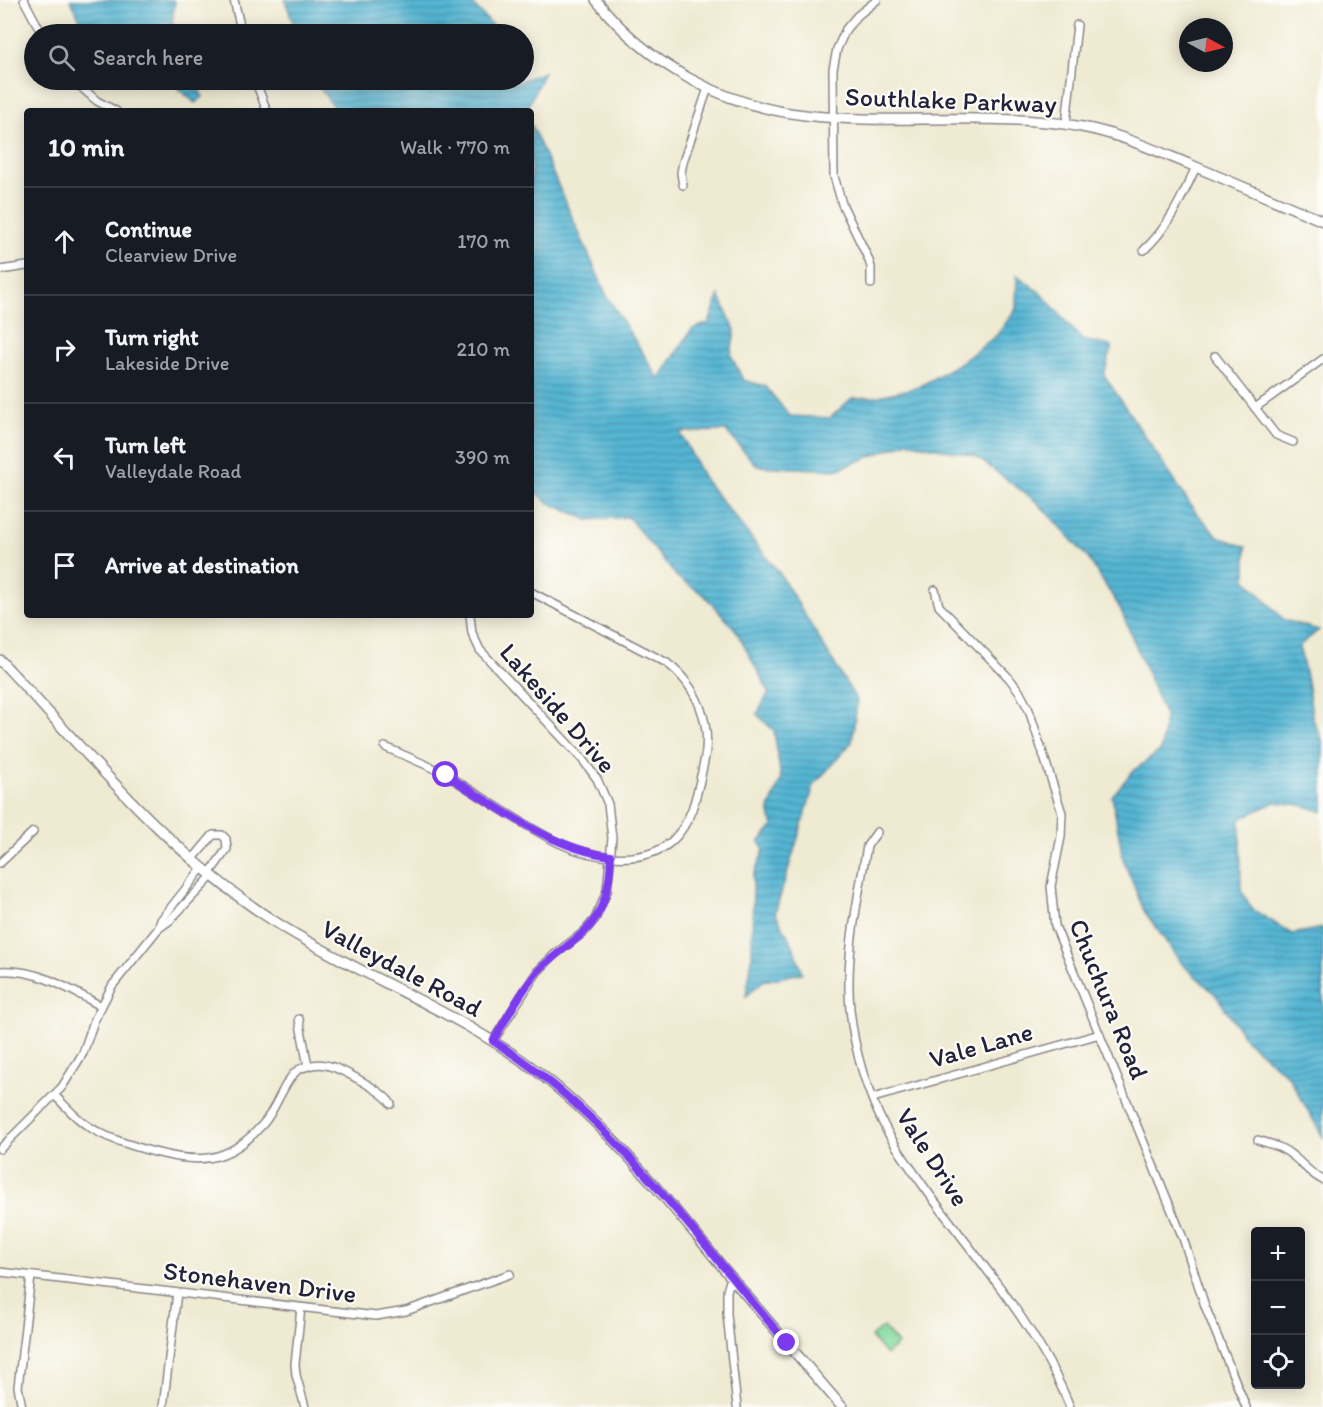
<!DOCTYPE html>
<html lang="en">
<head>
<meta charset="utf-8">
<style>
  :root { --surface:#171b24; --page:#242831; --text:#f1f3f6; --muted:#9ea1a6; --line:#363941 }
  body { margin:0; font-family:Itim,sans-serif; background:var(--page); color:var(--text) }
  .controls { position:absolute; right:18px; bottom:18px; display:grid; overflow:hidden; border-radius:6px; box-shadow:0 3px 15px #0003 }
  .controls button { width:54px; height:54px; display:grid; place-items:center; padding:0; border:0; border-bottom:2px solid var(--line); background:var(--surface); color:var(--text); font:30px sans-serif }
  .compass { position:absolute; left:1179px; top:18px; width:54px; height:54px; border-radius:50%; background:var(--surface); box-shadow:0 3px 15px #0003; rotate:97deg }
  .stop { position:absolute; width:18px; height:18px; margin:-14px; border:4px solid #7c3aed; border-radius:50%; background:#fff }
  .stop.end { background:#7c3aed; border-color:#fff; box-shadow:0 2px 6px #0008 }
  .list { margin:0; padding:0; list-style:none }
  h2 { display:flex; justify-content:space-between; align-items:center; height:78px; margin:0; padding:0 24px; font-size:26px }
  h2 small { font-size:20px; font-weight:400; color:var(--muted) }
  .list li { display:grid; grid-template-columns:39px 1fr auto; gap:18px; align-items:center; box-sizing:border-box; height:108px; padding:0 24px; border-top:2px solid var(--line) }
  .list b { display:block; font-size:22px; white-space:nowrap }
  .list p { margin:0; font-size:20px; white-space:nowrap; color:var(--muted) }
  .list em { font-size:20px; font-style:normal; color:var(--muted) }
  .icon { flex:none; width:33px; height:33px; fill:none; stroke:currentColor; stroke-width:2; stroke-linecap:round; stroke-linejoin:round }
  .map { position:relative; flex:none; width:1323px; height:1407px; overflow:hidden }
  .search { position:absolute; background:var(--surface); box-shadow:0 3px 15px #0003; left:24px; top:24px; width:510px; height:66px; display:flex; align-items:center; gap:15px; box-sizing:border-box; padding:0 21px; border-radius:33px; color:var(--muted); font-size:22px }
  .panel { position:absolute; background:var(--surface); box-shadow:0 3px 15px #0003; left:24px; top:108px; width:510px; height:510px; border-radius:6px }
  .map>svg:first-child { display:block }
  .garden { fill:#82d99d; stroke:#527e6c; stroke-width:1.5 }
  .water { fill:url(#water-rules); stroke:#3c6c87; stroke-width:1.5 }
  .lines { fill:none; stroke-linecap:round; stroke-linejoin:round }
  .street-casing { stroke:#888686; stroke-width:10 }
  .secondary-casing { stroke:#888686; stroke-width:12 }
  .street { stroke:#fff; stroke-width:7 }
  .secondary { stroke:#fff; stroke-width:9 }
  .route { stroke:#7c3aed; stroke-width:8 }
  .labels { text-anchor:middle; stroke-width:4.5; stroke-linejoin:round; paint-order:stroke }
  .street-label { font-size:26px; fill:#22223b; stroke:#fdfcf7 }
</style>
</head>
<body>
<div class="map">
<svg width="1323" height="1407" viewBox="0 0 1323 1407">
  <defs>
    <pattern id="water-rules" width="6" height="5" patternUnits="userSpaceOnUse" patternTransform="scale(1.5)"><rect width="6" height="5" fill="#55b5d3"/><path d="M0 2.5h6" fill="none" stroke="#4693ac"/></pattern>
  </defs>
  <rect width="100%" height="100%" fill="#fdfcf7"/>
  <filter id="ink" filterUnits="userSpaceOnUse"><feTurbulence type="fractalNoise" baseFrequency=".0167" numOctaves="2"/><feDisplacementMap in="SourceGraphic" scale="12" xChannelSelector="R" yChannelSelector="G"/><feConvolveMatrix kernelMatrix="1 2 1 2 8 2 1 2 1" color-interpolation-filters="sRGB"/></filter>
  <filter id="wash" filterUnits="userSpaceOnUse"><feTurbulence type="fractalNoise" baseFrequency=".008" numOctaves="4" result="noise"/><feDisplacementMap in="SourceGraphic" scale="24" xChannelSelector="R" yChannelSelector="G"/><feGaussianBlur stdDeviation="1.35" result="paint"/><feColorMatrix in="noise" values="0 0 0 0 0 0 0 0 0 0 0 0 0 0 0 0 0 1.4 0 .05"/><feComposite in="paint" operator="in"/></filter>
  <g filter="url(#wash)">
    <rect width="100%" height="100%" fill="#efead2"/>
    <path class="garden" d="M883,1327L898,1344L886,1355L871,1337Z"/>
    <g class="water">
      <path d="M70,0H173L175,2L172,23L179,34H99L91,25L82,23Z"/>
      <path d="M285,0H473V5L492,25L464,34H297Z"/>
      <path d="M544,72L526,111H336L315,80H508L515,83Z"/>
      <path d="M169,80H194L203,97L195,103Z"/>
      <path d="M531,124L607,296L659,379L692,329L709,323L719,295L735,330L731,355L743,380L765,386L790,416L830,418L852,398L875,397L919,387L963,361L997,335L1016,309L1017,275L1042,294L1082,340L1112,346L1104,375L1194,510L1218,536L1246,547V579L1284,620L1319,630L1299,646L1307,681L1313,719L1323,742V812L1302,805L1275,802L1240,819L1241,890L1252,909L1292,934L1323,928V1137L1288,1076L1246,1040L1216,995L1183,965L1144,911L1123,859L1112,796L1133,771L1161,750L1165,716L1120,608L1088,558L1038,503L975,456L908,442L836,470L757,466L726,431L680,432L705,480L780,574L857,701L852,742L814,785L775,913L793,945L802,973L763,981L746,996L752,958L753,877L764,850L759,842L773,827L769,809L781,779L778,758L774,731L757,714L769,692L735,629L704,595L677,577L628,517L588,520L547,502L531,487Z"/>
    </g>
  </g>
  <g filter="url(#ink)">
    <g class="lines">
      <defs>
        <g id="street">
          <path d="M24,0L42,34"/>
          <path d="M234,0L242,34"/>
          <path d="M73,80L97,101L116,111"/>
          <path d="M255,80L267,111"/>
          <path d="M1066,124L1077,25"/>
          <path d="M683,185L681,173L683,162L708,88"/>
          <path d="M1144,250C1169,227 1182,197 1196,167"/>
          <path d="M0,270L27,266"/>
          <path d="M871,284V267L868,258L842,204L834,176L833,69L837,49L846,29L857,16L877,0"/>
          <path d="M1215,356L1276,435L1293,442"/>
          <path d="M1255,408L1323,359"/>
          <path d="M935,590L939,606L1009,678L1019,691L1029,710L1062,813L1061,837L1051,886L1055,926L1183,1238L1205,1306L1246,1407"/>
          <path d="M470,615L472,633L480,650L582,759L597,779L608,804L612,838L607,891L595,919L584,932L554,955L537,972L493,1041"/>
          <path d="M385,747C405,756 427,764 446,775C484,797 520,824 559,843C591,858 643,867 672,841C693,822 698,789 704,762C713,724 697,686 667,663L531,592"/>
          <path d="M877,832L867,846C858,899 845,955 850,1009C854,1050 867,1094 887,1131C899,1153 915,1174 930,1195C980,1263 1038,1327 1070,1407"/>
          <path d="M192,860L213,835H222L226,839L227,849L209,874"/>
          <path d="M0,863L33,832"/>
          <path d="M158,929L161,920L202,868"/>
          <path d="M0,971C38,969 69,989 101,1006"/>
          <path d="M299,1019L308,1066"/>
          <path d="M54,1095C65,1105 75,1118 88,1126C106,1138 127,1144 147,1150C197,1164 227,1165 263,1124C276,1110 284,1080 298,1070C305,1066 317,1063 325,1065C339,1067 385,1092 391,1104"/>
          <path d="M873,1098L1100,1034"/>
          <path d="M1258,1140C1270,1144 1283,1147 1293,1156C1304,1165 1310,1174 1323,1180"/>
          <path d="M0,1149L62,1087L83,1053L94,1021L112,986L158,929L169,921L212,876"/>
          <path d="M0,1272L376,1316L406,1311L510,1274"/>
          <path d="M731,1277L727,1291V1314L737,1407"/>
          <path d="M301,1308L295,1364L296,1375L305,1407"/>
          <path d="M22,1407L18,1387L31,1276"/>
          <path d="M163,1407L177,1293"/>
        </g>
        <g id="secondary">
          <path d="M596,0C648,65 723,106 805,115C861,122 921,118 978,119C1013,120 1048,120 1082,127C1120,134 1154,150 1189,164C1234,183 1278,202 1323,221"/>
          <path d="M0,660C87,752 169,855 277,923C365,979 466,1014 548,1080C612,1132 664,1196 716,1259C757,1309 800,1358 842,1407"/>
        </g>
      </defs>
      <use href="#street" class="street-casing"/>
      <use href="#secondary" class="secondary-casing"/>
      <use href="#street" class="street"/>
      <use href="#secondary" class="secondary"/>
    </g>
  </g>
  <g class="lines" filter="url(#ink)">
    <path class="route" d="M446,775C497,806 551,849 611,856C610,884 605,912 584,932C569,946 552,956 538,971C520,992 507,1018 493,1041C612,1115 696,1238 787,1343"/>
  </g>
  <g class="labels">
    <g class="street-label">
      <text transform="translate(951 100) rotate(2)" y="9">Southlake Parkway</text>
      <text transform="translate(558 708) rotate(49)" y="9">Lakeside Drive</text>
      <text transform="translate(402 968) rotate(28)" y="9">Valleydale Road</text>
      <text transform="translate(1109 999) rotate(68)" y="9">Chuchura Road</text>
      <text transform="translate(981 1045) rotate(-16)" y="9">Vale Lane</text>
      <text transform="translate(933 1157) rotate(57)" y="9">Vale Drive</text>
      <text transform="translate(260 1282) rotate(7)" y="9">Stonehaven Drive</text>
    </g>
  </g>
</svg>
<div class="controls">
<button>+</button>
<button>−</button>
<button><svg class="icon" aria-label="locate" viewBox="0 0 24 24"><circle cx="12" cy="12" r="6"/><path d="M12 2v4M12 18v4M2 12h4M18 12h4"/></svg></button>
</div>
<svg class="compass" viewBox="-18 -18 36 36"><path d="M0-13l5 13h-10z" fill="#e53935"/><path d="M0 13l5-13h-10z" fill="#9ea1a6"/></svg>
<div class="stop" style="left:446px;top:775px"></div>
<div class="stop end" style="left:787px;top:1343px"></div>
<div class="search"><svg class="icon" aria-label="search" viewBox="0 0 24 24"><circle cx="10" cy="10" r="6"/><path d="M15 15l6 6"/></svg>Search here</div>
<section class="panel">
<h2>10 min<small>Walk · 770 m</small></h2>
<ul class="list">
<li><svg class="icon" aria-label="ahead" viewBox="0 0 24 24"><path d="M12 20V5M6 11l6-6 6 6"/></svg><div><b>Continue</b><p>Clearview Drive</p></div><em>170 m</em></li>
<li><svg class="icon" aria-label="right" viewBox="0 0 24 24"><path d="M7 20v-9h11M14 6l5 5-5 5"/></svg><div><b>Turn right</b><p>Lakeside Drive</p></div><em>210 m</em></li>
<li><svg class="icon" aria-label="left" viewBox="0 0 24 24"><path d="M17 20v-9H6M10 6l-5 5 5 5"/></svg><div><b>Turn left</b><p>Valleydale Road</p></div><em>390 m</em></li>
<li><svg class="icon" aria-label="arrive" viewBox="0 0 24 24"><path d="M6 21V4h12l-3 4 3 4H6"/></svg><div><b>Arrive at destination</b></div></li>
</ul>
</section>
</div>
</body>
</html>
